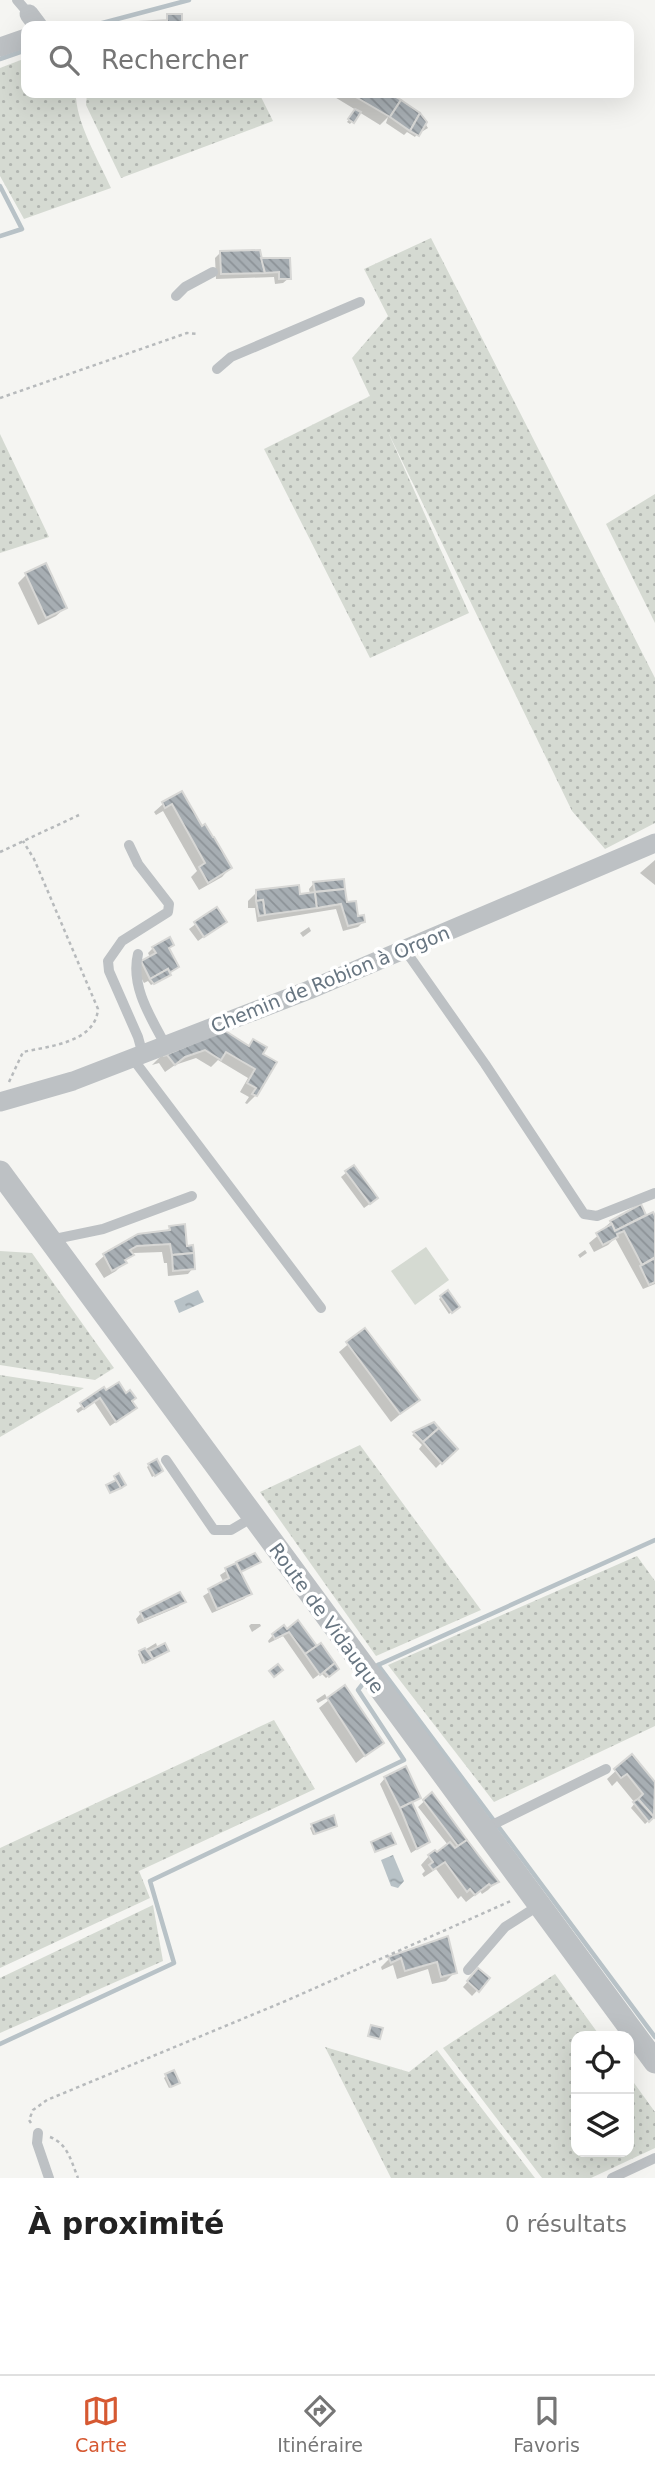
<!DOCTYPE html>
<html lang="fr">
<head>
<meta charset="utf-8">
<style>
  :root { --surface:#fff; --page:#f2f2f2; --text:#222; --muted:#767676; --line:#e0e0e0; --accent:#d65932 }
  body { margin:0; font-family:"DejaVu Sans",sans-serif; background:var(--page); color:var(--text) }
  .controls { position:absolute; right:21px; bottom:21px; display:grid; overflow:hidden; border-radius:14px; box-shadow:0 7px 28px #0002 }
  .controls button { width:63px; height:63px; display:grid; place-items:center; padding:0; border:0; border-bottom:2px solid var(--line); background:var(--surface); color:var(--text); font:35px sans-serif }
  .list { margin:0; padding:0; list-style:none }
  h2 { display:flex; justify-content:space-between; align-items:center; height:91px; margin:0; padding:0 28px; font-size:30px }
  h2 small { font-size:23px; font-weight:400; color:var(--muted) }
  .icon { flex:none; width:38px; height:38px; fill:none; stroke:currentColor; stroke-width:2; stroke-linecap:round; stroke-linejoin:round }
  .map { position:relative; flex:none; width:655px; height:2178px; overflow:hidden }
  .search { position:absolute; background:var(--surface); box-shadow:0 7px 28px #0002; left:21px; right:21px; top:21px; height:77px; display:flex; align-items:center; gap:18px; box-sizing:border-box; padding:0 24px; border-radius:14px; color:var(--muted); font-size:26px }
  .sheet { height:196px; background:var(--surface) }
  nav { display:flex; justify-content:space-around; align-items:center; box-sizing:border-box; height:98px; border-top:2px solid var(--line); background:var(--surface); font-size:19px; color:var(--muted) }
  nav a { display:grid; justify-items:center; gap:4px }
  nav .on { color:var(--accent) }
  .map>svg:first-child { display:block }
  .grass { fill:url(#grass-dots) }
  .pitch { fill:#d5dad2 }
  .water { fill:url(#water-ripples) }
  .shadow { fill:#0003 }
  .lines { fill:none; stroke-linecap:round; stroke-linejoin:round }
  .stream { stroke:#b8c2c7; stroke-width:4.5 }
  .building { fill:url(#building-back-hatch); stroke:#d7d7d5; stroke-width:2 }
  .path { stroke:#b7babc; stroke-width:2.5; stroke-dasharray:3.5 3.5; stroke-linecap:butt }
  .service { stroke:#bdc1c4; stroke-width:10 }
  .minor { stroke:#bdc1c4; stroke-width:19 }
  .tertiary { stroke:#bdc1c4; stroke-width:23 }
  .labels { text-anchor:middle; stroke-width:7; stroke-linejoin:round; paint-order:stroke }
  .street-label { font-size:19px; fill:#677581; stroke:#fff }
</style>
</head>
<body>
<div class="map">
<svg width="655" height="2178" viewBox="0 0 655 2178">
  <defs>
    <pattern id="grass-dots" width="8" height="8" patternUnits="userSpaceOnUse" patternTransform="scale(1.75)"><rect width="8" height="8" fill="#d5dad2"/><path d="M2 2h.1M6 6h.1" fill="none" stroke="#b1b5b0" stroke-width="1.8" stroke-linecap="round"/></pattern>
    <pattern id="water-ripples" width="26" height="14" patternUnits="userSpaceOnUse" patternTransform="scale(1.75)"><rect width="26" height="14" fill="#b8c2c7"/><path d="M2 4q2-2 4 0t4 0M15 11q2-2 4 0t4 0" fill="none" stroke="#99a2a7"/></pattern>
    <pattern id="building-back-hatch" width="6" height="6" patternUnits="userSpaceOnUse" patternTransform="scale(1.75)"><rect width="6" height="6" fill="#a7aeb3"/><path d="M-1 5l2 2M0 0l6 6M5-1l2 2" fill="none" stroke="#8c9297"/></pattern>
  </defs>
  <rect width="100%" height="100%" fill="#f5f5f2"/>
  <g class="grass">
    <path d="M26,58V93H76C75,121 99,161 111,188L24,219L0,176V68Z"/>
    <path d="M87,93H259L273,121L121,178L86,105Z"/>
    <path d="M431,238L655,678V823L605,849L572,811L388,432L469,613L370,658L264,449L370,396L352,358L388,316L364,269Z"/>
    <path d="M0,434L49,537L0,553Z"/>
    <path d="M655,494V623L606,524Z"/>
    <path d="M0,1251L32,1253L114,1368L95,1380L0,1365Z"/>
    <path d="M0,1375L84,1388L0,1437Z"/>
    <path d="M360,1445L481,1610L376,1656L260,1492Z"/>
    <path d="M637,1556L655,1581V1726L494,1802L388,1665Z"/>
    <path d="M274,1720L315,1789L139,1871L150,1898L0,1968V1848Z"/>
    <path d="M153,1905L163,1961L0,2033V1978Z"/>
    <path d="M555,1974L600,2036H576V2152H629V2076L655,2112V2148L591,2178H542L443,2048Z"/>
    <path d="M325,2047L409,2072L437,2050L535,2178H391Z"/>
  </g>
  <path class="pitch" d="M426,1247L449,1280L415,1305L391,1271Z"/>
  <g class="water">
    <path d="M198,1290L204,1302L179,1313L174,1301Z"/>
    <path d="M393,1855L404,1881L398,1888L391,1886L381,1860Z"/>
  </g>
  <g class="shadow">
    <path d="M333,93H385L419,114L428,128L423,131L421,127L415,137L407,132L404,135L386,123L388,117L380,125L359,112L350,124L347,122L356,110L333,96Z"/>
    <path d="M220,253L260,260L289,278L283,283L275,284L274,277L216,279L215,258Z"/>
    <path d="M26,575L65,608L56,616L38,625L18,583Z"/>
    <path d="M181,793L201,828L230,868L222,877L199,890L191,877L197,871L163,811L156,815L154,812L163,804Z"/>
    <path d="M655,860V885L640,873Z"/>
    <path d="M314,883L345,904L357,918L363,922L358,927L343,931L336,909L257,922L255,908H248V901L257,892L298,896L310,894L309,889Z"/>
    <path d="M216,909L224,922L198,941L189,929Z"/>
    <path d="M309,927L311,931L303,937L300,933Z"/>
    <path d="M153,948L167,949L177,966L166,977L151,985L148,981L144,983L136,968L150,957L148,953Z"/>
    <path d="M224,1032L248,1047L254,1041L261,1055L256,1095L247,1104L245,1103L249,1097L240,1092L248,1078L218,1060L211,1067L196,1058L175,1065L165,1072L159,1063L152,1065L160,1057Z"/>
    <path d="M347,1172L371,1203L364,1208L341,1177Z"/>
    <path d="M640,1207L645,1217L655,1220V1257L649,1262L655,1260V1284L643,1289L615,1238L608,1245L594,1252L589,1243L606,1229L605,1227L611,1222Z"/>
    <path d="M170,1228L185,1248L193,1268L188,1274L168,1276L167,1263H164L162,1252L133,1253L116,1271L104,1278L95,1264L104,1256L165,1232Z"/>
    <path d="M585,1250L587,1253L580,1258L578,1255Z"/>
    <path d="M447,1293L455,1309L449,1314L439,1299Z"/>
    <path d="M365,1330L417,1400L391,1422L339,1352Z"/>
    <path d="M104,1390L130,1401L129,1413L110,1426L94,1402L78,1413L76,1410Z"/>
    <path d="M433,1424L455,1449L436,1468L419,1449L422,1445L412,1435Z"/>
    <path d="M149,1465L159,1473L152,1477L147,1467Z"/>
    <path d="M237,1564H257L239,1572L250,1594L244,1599L212,1613L203,1596L224,1583L220,1575Z"/>
    <path d="M184,1602L178,1607L138,1624L136,1619L141,1613Z"/>
    <path d="M298,1623L316,1648L320,1645L337,1669L326,1678L321,1673L313,1679L283,1636L269,1643L268,1641L273,1635L286,1631Z"/>
    <path d="M251,1624H260L261,1626L252,1632L249,1626Z"/>
    <path d="M156,1643L158,1649L164,1653L142,1664L138,1654Z"/>
    <path d="M344,1688L382,1742L356,1763L319,1708Z"/>
    <path d="M325,1694L327,1698L318,1703L316,1700Z"/>
    <path d="M631,1757L655,1785V1815L645,1824L631,1808L635,1803L617,1781L612,1786L607,1779Z"/>
    <path d="M385,1778L418,1798L411,1804L428,1842L411,1853L380,1784Z"/>
    <path d="M431,1795L496,1882L488,1890L482,1894L480,1891L466,1902L461,1896L458,1899L436,1869L424,1877L422,1874L425,1871L421,1865L429,1856L435,1852L437,1854L448,1845L418,1807Z"/>
    <path d="M335,1825L313,1835L310,1828L312,1826Z"/>
    <path d="M446,1938L455,1972L446,1981L432,1984L428,1969L397,1979L393,1965L382,1970L381,1967L389,1959Z"/>
    <path d="M478,1970L488,1979L472,1996L463,1987Z"/>
    <path d="M166,2076L178,2083L169,2088L164,2078Z"/>
  </g>
  <g class="lines">
    <g class="stream">
      <path d="M91,26L189,0"/>
      <path d="M0,59L26,50"/>
      <path d="M0,186L22,229L0,236"/>
      <path d="M378,1665L655,2037"/>
      <path d="M375,1669L378,1665L655,1540"/>
      <path d="M0,2044L174,1963L150,1881L404,1760L358,1690L365,1681"/>
    </g>
  </g>
  <g class="building">
    <path d="M167,14H182V26H190H125V23L167,20Z"/>
    <path d="M349,93H389L401,100L390,117Z"/>
    <path d="M401,100L420,113L410,131L390,117Z"/>
    <path d="M355,109L361,112L354,123L348,119Z"/>
    <path d="M420,113L427,122L419,136L410,131Z"/>
    <path d="M260,250L265,273L221,274L220,251Z"/>
    <path d="M261,258H290L291,279H279V272L265,273Z"/>
    <path d="M46,563L67,608L46,618L25,573Z"/>
    <path d="M182,791L202,826L205,824L213,837H214L232,868L208,883L199,867L205,863L172,804L165,808L162,802Z"/>
    <path d="M344,879L345,889L315,892L313,882Z"/>
    <path d="M299,885L300,894L315,892L317,908L265,915L263,900L256,901V890Z"/>
    <path d="M345,889L347,902L356,901L358,916L364,915L365,922L348,926L341,904L317,908L315,892Z"/>
    <path d="M263,900L265,915L259,916L256,901Z"/>
    <path d="M217,907L227,922L204,937L194,922Z"/>
    <path d="M170,937L174,945L169,948L179,967L169,973L168,969L150,979L141,961L156,953L152,947Z"/>
    <path d="M168,969L171,975L154,984L150,979Z"/>
    <path d="M224,1030L249,1046L253,1039L267,1047L263,1054L277,1062L257,1096L252,1094L256,1088L247,1083L255,1069L226,1052L221,1060L205,1050L185,1057L175,1065L167,1055L163,1056Z"/>
    <path d="M354,1165L378,1198L370,1204L345,1171Z"/>
    <path d="M641,1204L646,1215L615,1231L610,1221Z"/>
    <path d="M653,1212L655,1216V1257L642,1265L624,1231L617,1234L618,1237L603,1245L596,1233L612,1224L615,1231Z"/>
    <path d="M185,1224L187,1246L193,1245L194,1253L172,1255L170,1244L137,1246L130,1250L134,1255L125,1260L127,1263L112,1271L103,1254L138,1234L170,1230L169,1226Z"/>
    <path d="M194,1253L195,1269L173,1271L172,1255Z"/>
    <path d="M655,1258V1282L649,1285L640,1266Z"/>
    <path d="M448,1290L460,1307L452,1313L440,1296Z"/>
    <path d="M365,1328L420,1400L400,1414L346,1342Z"/>
    <path d="M119,1382L126,1393L130,1390L136,1398L132,1401L137,1408L116,1422L100,1398L84,1409L80,1403L104,1387L106,1390Z"/>
    <path d="M434,1422L439,1428L423,1442L413,1432Z"/>
    <path d="M439,1428L458,1449L442,1464L423,1442Z"/>
    <path d="M157,1459L163,1471L155,1476L148,1464Z"/>
    <path d="M119,1473L126,1485L121,1488L114,1476Z"/>
    <path d="M116,1480L121,1488L110,1493L106,1485Z"/>
    <path d="M255,1553L261,1562L241,1572L236,1562Z"/>
    <path d="M236,1563L252,1594L217,1609L208,1589L229,1578L225,1568Z"/>
    <path d="M180,1592L186,1602L144,1620L140,1612Z"/>
    <path d="M298,1620L317,1646L305,1654L289,1632L275,1639L272,1634L284,1625L287,1629Z"/>
    <path d="M165,1643L169,1651L153,1659L149,1651Z"/>
    <path d="M321,1643L335,1663L320,1675L305,1654Z"/>
    <path d="M145,1648L153,1659L145,1663L139,1651Z"/>
    <path d="M335,1663L339,1669L329,1677L324,1672Z"/>
    <path d="M278,1664L283,1670L274,1677L269,1671Z"/>
    <path d="M345,1685L384,1743L365,1756L327,1698Z"/>
    <path d="M632,1754L655,1782L654,1817L638,1799L643,1794L627,1774L621,1778L614,1769Z"/>
    <path d="M406,1766L421,1798L400,1808L384,1777Z"/>
    <path d="M432,1792L467,1840L458,1846L423,1800Z"/>
    <path d="M638,1799L654,1817L649,1822L633,1802Z"/>
    <path d="M412,1802L430,1842L417,1849L400,1808Z"/>
    <path d="M334,1815L337,1826L315,1834L311,1824Z"/>
    <path d="M391,1833L396,1844L375,1852L371,1842Z"/>
    <path d="M467,1840L499,1882L491,1886L489,1884L475,1895L470,1889L467,1892L445,1862L433,1870L429,1865L433,1862L428,1855L435,1850L437,1852L450,1842L455,1848Z"/>
    <path d="M448,1936L457,1973L441,1977L437,1962L405,1971L401,1958L391,1963L388,1957Z"/>
    <path d="M478,1968L490,1978L479,1992L467,1981Z"/>
    <path d="M371,2025L383,2028L380,2039L368,2036Z"/>
    <path d="M174,2070L180,2083L171,2087L165,2074Z"/>
  </g>
  <g class="lines">
    <g class="path">
      <path d="M0,398L187,333L199,334"/>
      <path d="M0,852L79,815"/>
      <path d="M9,1082L23,1052C49,1046 95,1043 98,1009L34,859L23,841"/>
      <path d="M31,2123L29,2120L33,2110L47,2100L288,2000L513,1900"/>
      <path d="M50,2137C68,2144 71,2161 78,2178"/>
    </g>
    <g class="service">
      <path d="M17,0L29,14"/>
      <path d="M176,296L185,287L213,272"/>
      <path d="M217,369L231,357L360,302"/>
      <path d="M129,845L138,864L169,904L168,912L122,941L108,961L109,971L138,1037L143,1055"/>
      <path d="M405,950L485,1064L584,1214L597,1216L655,1193"/>
      <path d="M138,954C130,986 151,1018 166,1046"/>
      <path d="M133,1059L321,1308"/>
      <path d="M50,1240L103,1229L192,1196"/>
      <path d="M166,1460L214,1530H231L253,1517"/>
      <path d="M484,1829L606,1769"/>
      <path d="M468,1970L505,1927L538,1906"/>
      <path d="M38,2133L37,2143L49,2178"/>
      <path d="M612,2178L655,2158"/>
    </g>
    <g class="minor">
      <path d="M29,14L38,26"/>
      <path d="M0,47L26,38"/>
      <path d="M0,1102L73,1081L309,990L655,843"/>
    </g>
    <path class="tertiary" d="M0,1172L655,2062"/>
  </g>
  <g class="labels">
    <g class="street-label">
      <text transform="translate(330 979) rotate(-22)" y="7">Chemin de Robion à Orgon</text>
      <text transform="translate(327 1618) rotate(54)" y="7">Route de Vidauque</text>
    </g>
  </g>
</svg>
<div class="controls">
<button><svg class="icon" aria-label="locate" viewBox="0 0 24 24"><circle cx="12" cy="12" r="6"/><path d="M12 2v4M12 18v4M2 12h4M18 12h4"/></svg></button>
<button><svg class="icon" aria-label="layers" viewBox="0 0 24 24"><path d="M12 4l9 5-9 5-9-5zM3 14l9 5 9-5"/></svg></button>
</div>
<div class="search"><svg class="icon" aria-label="search" viewBox="0 0 24 24"><circle cx="10" cy="10" r="6"/><path d="M15 15l6 6"/></svg>Rechercher</div>
</div>
<section class="sheet">
<h2>À proximité<small>0 résultats</small></h2>
<ul class="list">
</ul>
</section>
<nav>
<a class="on"><svg class="icon" aria-label="map" viewBox="0 0 24 24"><path d="M3 6l6-2 6 2 6-2v14l-6 2-6-2-6 2zM9 4v14M15 6v14"/></svg>Carte</a>
<a><svg class="icon" aria-label="directions" viewBox="0 0 24 24"><path d="M12 3l9 9-9 9-9-9zM9 14v-3h6M13 9l2 2-2 2"/></svg>Itinéraire</a>
<a><svg class="icon" aria-label="saved" viewBox="0 0 24 24"><path d="M7 4h10v16l-5-4-5 4z"/></svg>Favoris</a>
</nav>
</body>
</html>
